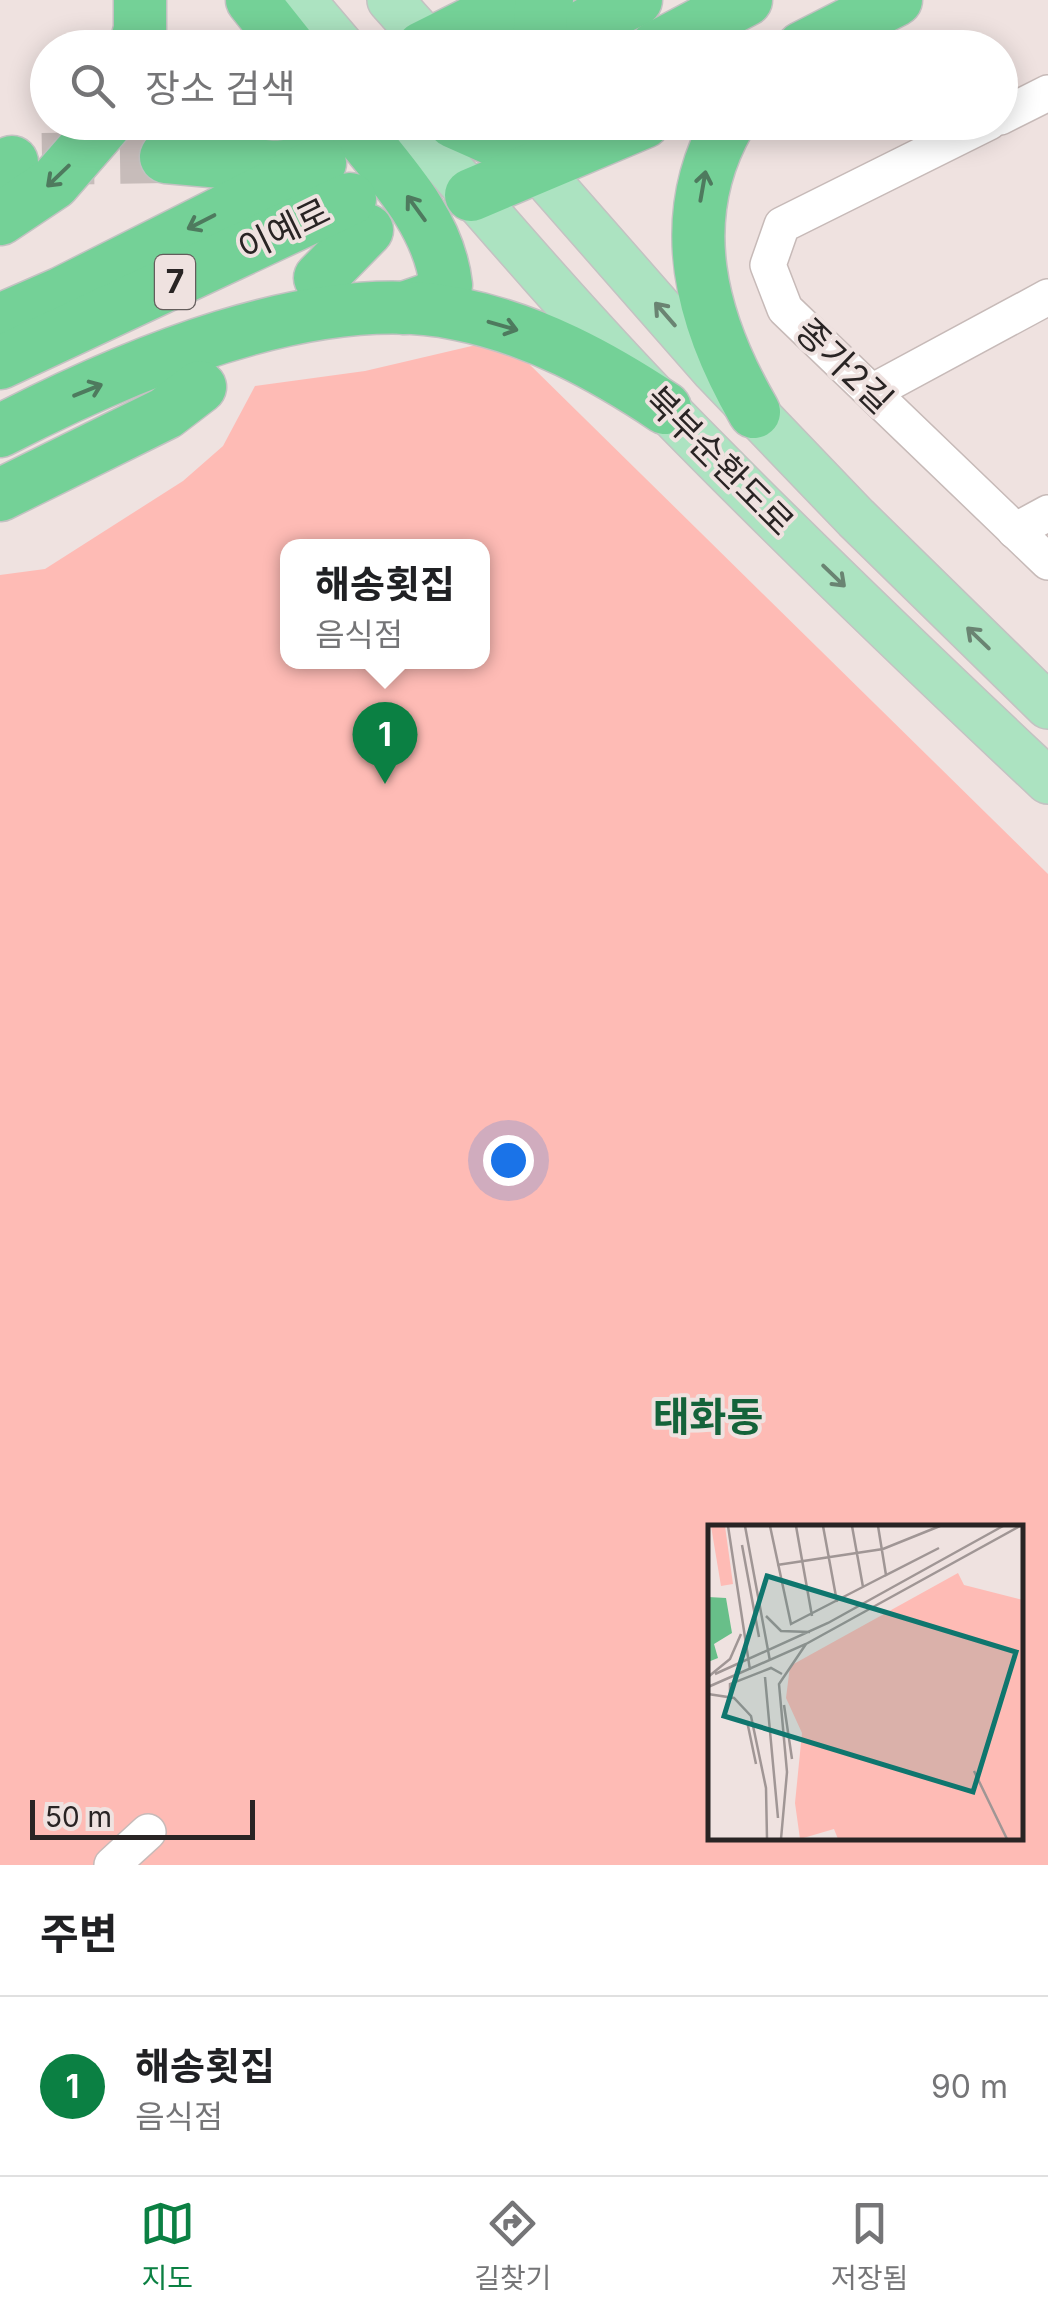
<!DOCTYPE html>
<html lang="ko">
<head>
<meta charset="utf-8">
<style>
  :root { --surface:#fff; --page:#f6f6f6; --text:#202124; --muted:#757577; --line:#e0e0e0; --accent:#0b8043 }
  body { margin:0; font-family:Inter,"Noto Sans KR",sans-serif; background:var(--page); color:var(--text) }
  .scale { position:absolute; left:30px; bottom:25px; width:225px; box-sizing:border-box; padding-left:10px; border:5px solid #292424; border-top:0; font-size:28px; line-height:35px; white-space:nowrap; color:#292424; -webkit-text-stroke:8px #efe2e0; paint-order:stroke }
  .you { position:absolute; left:508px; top:1160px; width:35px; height:35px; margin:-25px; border:8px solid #fff; border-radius:50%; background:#1a73e8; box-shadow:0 0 0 15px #1a73e833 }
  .badge { display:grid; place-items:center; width:65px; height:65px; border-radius:50%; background:var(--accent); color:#fff; font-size:32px; font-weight:700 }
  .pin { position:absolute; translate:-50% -82px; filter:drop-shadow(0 2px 5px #0008) }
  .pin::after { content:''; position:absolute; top:52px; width:35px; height:30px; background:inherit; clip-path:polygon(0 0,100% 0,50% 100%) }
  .popup { position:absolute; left:280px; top:539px; width:210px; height:130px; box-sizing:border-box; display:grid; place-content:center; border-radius:20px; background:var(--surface); filter:drop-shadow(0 2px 8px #0005); font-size:32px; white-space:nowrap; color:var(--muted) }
  .popup b { font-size:38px; color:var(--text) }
  .popup::after { content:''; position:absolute; left:50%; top:100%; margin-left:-20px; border:20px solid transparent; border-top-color:var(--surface) }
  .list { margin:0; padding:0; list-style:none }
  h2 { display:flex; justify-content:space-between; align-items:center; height:130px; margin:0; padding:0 40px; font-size:42px }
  h2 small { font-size:32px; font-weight:400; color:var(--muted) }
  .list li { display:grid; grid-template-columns:65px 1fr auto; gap:30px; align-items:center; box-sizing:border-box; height:180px; padding:0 40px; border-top:2px solid var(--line) }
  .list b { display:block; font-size:38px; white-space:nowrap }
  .list p { margin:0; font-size:32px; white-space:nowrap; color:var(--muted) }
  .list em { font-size:32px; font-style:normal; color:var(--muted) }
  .icon { flex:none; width:55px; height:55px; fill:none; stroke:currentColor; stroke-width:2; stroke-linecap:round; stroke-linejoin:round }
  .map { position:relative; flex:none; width:1048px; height:1865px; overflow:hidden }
  .search { position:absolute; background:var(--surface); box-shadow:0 5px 25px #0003; left:30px; right:30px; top:30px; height:110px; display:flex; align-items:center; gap:25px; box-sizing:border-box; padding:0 35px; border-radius:55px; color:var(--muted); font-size:38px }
  .sheet { height:310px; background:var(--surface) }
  nav { display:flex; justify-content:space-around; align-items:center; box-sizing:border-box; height:140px; border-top:2px solid var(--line); background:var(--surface); font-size:28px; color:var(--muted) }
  nav a { display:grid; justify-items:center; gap:5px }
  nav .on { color:var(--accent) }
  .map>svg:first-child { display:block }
  .green { fill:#febbb5; fill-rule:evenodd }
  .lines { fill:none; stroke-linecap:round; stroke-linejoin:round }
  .highway-tunnel { stroke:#c7bcba; stroke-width:52; stroke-dasharray:52 26; stroke-linecap:butt }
  .minor-casing { stroke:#c7bab8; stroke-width:38 }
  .major-casing { stroke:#c3c2c2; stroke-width:48 }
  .highway-casing { stroke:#c3c2c2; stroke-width:55 }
  .minor { stroke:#fff; stroke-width:35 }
  .major { stroke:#ace3c1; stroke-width:45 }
  .highway { stroke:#74d197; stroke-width:52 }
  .oneway { stroke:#4e7a5e }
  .oneway2 { stroke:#6a8472 }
  .labels { text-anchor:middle; stroke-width:8; stroke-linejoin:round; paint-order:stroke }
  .shield { fill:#efe2e0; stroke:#645d5c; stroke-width:2.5 }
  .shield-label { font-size:32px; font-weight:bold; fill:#292424 }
  .street-label { font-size:35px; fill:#292424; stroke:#efe2e0 }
  .quarter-label { font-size:40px; font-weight:bold; fill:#14633a; stroke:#efe2e0 }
  .inset-road { fill:none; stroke:#a09695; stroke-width:2.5 }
  .view { fill:#0f766e; fill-opacity:0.15; stroke:#0f766e; stroke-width:5 }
  .inset-edge { fill:none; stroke:#292424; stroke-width:5 }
</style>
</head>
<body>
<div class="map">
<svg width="1048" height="1865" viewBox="0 0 1048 1865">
  <rect width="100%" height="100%" fill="#efe2e0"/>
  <path class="green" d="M476,345L524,359L1048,874V1865H0V575L45,569L183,481L223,446L255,386L365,371ZM288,546H482V662H288ZM710,1528H1020V1838H710Z"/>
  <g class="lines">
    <path class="highway-tunnel" d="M42,159L166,157"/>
    <defs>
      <g id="minor">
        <path d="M1000,117L1048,93"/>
        <path d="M989,122L782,225L768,265L785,309L1048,562"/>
        <path d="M872,392L1048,297"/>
        <path d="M1015,531L1048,513"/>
        <path d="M112,1865L148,1832"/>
      </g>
      <g id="major">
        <path d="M302,0L343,48"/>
        <path d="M390,0L433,48"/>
        <path d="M409,122C493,219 578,318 667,410C791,537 919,660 1048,781"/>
        <path d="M515,143L714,370L856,518L1048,706"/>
      </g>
      <g id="highway">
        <path d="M252,0L290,48"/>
        <path d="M587,24L636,0"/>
        <path d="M135,48L140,29V0"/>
        <path d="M422,48L518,0"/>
        <path d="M539,48L541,7L547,0"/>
        <path d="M655,48L746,0"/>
        <path d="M802,48L896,0"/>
        <path d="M350,122C389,171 439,221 446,285L430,299L404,308"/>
        <path d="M454,122L524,153"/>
        <path d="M729,122C673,220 701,321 754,412"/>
        <path d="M166,157L275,167L308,164"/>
        <path d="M0,167L12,162"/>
        <path d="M471,195L644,122"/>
        <path d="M0,219L54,183L107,122"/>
        <path d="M320,278L367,230"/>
        <path d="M0,320L62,293L320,163"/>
        <path d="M0,363L350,199"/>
        <path d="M0,431C126,366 314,284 458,314C534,329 602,366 665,408"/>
        <path d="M0,495L166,413L200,387"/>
      </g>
    </defs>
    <use href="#minor" class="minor-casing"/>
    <use href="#major" class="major-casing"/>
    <use href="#highway" class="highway-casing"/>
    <use href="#minor" class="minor"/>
    <use href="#major" class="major"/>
    <use href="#highway" class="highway"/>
  </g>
  <defs><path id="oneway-shaft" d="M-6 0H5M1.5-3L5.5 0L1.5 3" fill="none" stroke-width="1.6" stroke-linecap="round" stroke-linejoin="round" transform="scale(2.5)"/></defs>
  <g class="oneway">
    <use href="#oneway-shaft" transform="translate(58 176) rotate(136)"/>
    <use href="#oneway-shaft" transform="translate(703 186) rotate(-80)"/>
    <use href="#oneway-shaft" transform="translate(416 208) rotate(-126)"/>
    <use href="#oneway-shaft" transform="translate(201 222) rotate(153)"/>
    <use href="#oneway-shaft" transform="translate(503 326) rotate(16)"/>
    <use href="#oneway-shaft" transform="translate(88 390) rotate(-22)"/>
  </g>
  <g class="oneway2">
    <use href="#oneway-shaft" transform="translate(665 314) rotate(-131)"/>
    <use href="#oneway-shaft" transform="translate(834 576) rotate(44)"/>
    <use href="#oneway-shaft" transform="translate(978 638) rotate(-136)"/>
  </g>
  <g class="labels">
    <rect class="shield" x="155" y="255" width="40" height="54" rx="8"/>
    <g class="shield-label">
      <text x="175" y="293">7</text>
    </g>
    <g class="street-label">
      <text transform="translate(284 230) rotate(-26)" y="12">이예로</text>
      <text transform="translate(844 366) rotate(44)" y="12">종가2길</text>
      <text transform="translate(719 461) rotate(45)" y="12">북부순환도로</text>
    </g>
    <g class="quarter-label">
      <text x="708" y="1431">태화동</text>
    </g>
  </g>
  <g transform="translate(708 1525)">
    <rect width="315" height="315" fill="#efe2e0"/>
    <path d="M3,1H17L25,59L13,61ZM250,48L256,60L315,75V314H130L126,304L92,314L87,278L94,208L78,173L82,141Z" fill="#febbb5"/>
    <path d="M0,72L18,73L24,108L6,119L10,133L0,137Z" fill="#68bf89"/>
    <path class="inset-road" d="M20,1L42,145M37,1L62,136M62,1L83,99L178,50M88,1L104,91M115,1L129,77M144,1L155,62M170,1L178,50L231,23M34,20L51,112M69,40L175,24L232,1M58,91L73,106L102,107M7,149L120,98L295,1M0,152L22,134L33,109M57,152L70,293M0,162L98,119L312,1M0,169L26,173L43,191L58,263L59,314M22,172V159L63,143L74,149M76,180L84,234M39,196L48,239M266,246L299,314M73,314L79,247L71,159L98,119"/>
    <path class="view" d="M59,51L308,127L265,267L16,191Z"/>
    <rect width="315" height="315" class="inset-edge"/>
  </g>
</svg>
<div class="scale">50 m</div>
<div class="you"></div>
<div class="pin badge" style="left:385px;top:784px">1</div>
<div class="popup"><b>해송횟집</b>음식점</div>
<div class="search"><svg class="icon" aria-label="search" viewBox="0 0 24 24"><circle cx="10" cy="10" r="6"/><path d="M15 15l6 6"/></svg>장소 검색</div>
</div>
<section class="sheet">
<h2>주변<small></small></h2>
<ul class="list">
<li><span class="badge">1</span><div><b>해송횟집</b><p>음식점</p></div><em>90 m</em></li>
</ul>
</section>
<nav>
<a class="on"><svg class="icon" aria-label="map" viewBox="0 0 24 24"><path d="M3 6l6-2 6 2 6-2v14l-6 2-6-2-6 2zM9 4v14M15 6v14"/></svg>지도</a>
<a><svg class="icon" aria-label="directions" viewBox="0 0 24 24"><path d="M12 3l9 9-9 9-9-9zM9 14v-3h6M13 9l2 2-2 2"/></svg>길찾기</a>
<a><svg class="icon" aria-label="saved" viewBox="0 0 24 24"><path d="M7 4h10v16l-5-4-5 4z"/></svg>저장됨</a>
</nav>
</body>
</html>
